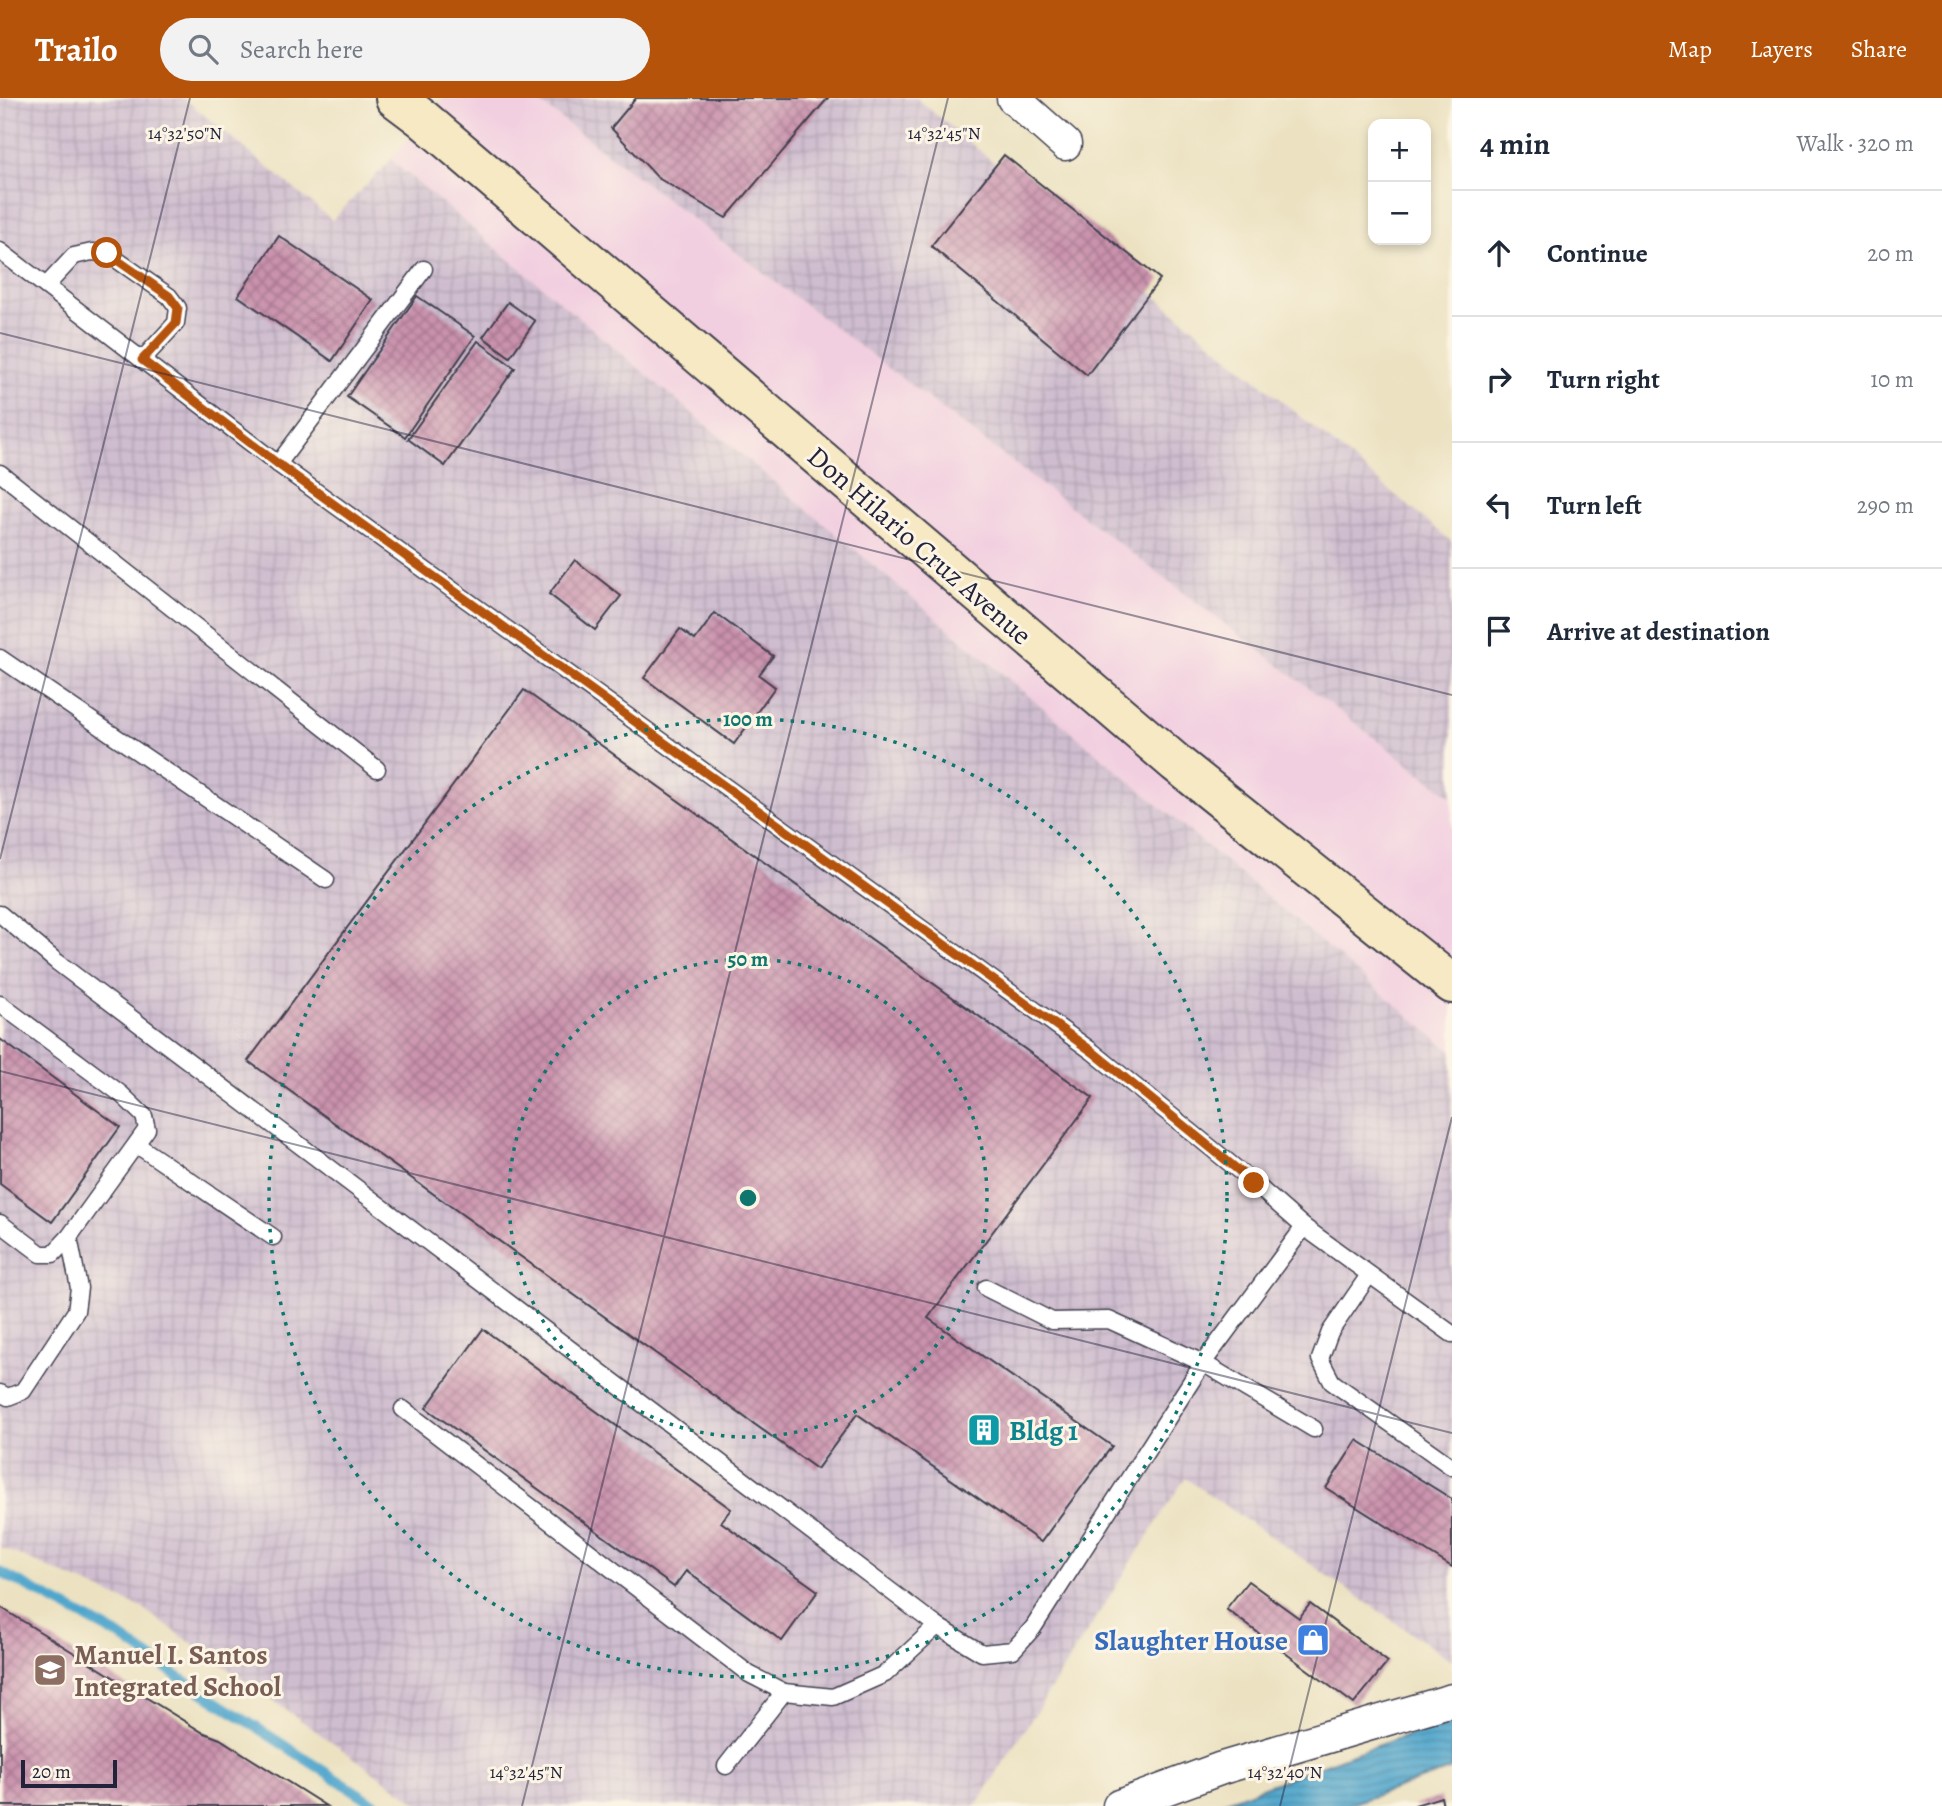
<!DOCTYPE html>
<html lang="en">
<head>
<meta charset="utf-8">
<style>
  :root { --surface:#fff; --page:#f2f2f3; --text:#1f2937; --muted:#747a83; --line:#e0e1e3; --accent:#b45309 }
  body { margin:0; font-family:Alegreya,serif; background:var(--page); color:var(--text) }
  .controls { position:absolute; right:21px; top:21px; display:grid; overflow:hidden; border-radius:14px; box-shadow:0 4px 10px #0003 }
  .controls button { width:63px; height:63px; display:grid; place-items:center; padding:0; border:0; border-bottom:2px solid var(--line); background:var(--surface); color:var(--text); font:35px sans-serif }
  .scale { position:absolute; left:21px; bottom:18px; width:96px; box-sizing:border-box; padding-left:7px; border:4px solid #22223b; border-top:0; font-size:19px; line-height:24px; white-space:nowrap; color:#22223b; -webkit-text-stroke:5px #fcf5e5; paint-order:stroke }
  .stop { position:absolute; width:21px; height:21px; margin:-16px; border:5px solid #b45309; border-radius:50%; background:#fff }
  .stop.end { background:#b45309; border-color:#fff; box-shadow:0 2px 7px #0008 }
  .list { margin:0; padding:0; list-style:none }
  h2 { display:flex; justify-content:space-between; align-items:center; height:91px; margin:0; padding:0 28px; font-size:30px }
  h2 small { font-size:23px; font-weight:400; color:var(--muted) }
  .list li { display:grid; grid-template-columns:46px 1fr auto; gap:21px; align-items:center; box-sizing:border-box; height:126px; padding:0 28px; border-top:2px solid var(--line) }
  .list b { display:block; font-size:26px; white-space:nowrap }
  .list em { font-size:23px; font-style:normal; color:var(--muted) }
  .icon { flex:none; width:38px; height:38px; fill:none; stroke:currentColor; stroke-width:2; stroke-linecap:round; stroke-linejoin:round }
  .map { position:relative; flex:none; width:1452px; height:1708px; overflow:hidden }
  header { display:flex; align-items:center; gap:42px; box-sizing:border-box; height:98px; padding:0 35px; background:var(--accent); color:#fff }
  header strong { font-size:33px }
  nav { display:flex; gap:38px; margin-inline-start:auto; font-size:24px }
  .search { width:490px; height:63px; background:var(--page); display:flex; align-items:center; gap:18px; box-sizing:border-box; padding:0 24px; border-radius:38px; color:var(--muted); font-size:26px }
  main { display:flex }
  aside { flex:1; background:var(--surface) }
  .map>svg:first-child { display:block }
  .built { fill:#f2cfe0 }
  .industrial { fill:url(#industrial-grid) }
  .water { fill:url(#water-rules); stroke:#396484; stroke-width:2 }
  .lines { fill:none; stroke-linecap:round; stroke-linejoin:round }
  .stream { stroke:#50a6cc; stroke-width:10 }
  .building { fill:url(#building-cross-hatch) }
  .lane-casing { stroke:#403f4f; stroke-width:19 }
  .street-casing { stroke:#403f4f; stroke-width:35 }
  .secondary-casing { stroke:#403f4f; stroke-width:42 }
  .lane { stroke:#fff; stroke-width:16 }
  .street { stroke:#fff; stroke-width:32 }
  .secondary { stroke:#f6e9c3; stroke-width:38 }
  .route { stroke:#b45309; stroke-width:9 }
  .ticks { fill:none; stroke:#22223b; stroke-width:2; stroke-opacity:0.45 }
  .ring { fill:none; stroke:#0f766e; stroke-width:3.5; stroke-dasharray:3.5 7 }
  .labels { text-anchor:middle; stroke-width:6; stroke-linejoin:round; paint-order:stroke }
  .street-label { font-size:28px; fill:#22223b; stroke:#fcf5e5 }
  .culture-label { font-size:28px; font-weight:bold; fill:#0d838f; stroke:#fcf5e5; text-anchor:start }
  .shop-label { font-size:28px; font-weight:bold; fill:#366cbe; stroke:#fcf5e5; text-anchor:end }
  .education-label { font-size:28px; font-weight:bold; fill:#785e54; stroke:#fcf5e5; text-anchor:start }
  .ticks-label { font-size:18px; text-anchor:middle; fill:#22223b; stroke:#fcf5e5; stroke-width:6; stroke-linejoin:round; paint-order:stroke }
  .centre { fill:#0f766e; stroke:#fcf5e5; stroke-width:3.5 }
  .ring-label { font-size:21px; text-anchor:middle; font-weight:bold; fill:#0f766e; stroke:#fcf5e5; stroke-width:6; stroke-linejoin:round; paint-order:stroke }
</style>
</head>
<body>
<header>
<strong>Trailo</strong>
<div class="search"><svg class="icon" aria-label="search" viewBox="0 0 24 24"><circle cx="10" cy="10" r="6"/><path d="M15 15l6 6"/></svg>Search here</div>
<nav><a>Map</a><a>Layers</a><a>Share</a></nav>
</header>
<main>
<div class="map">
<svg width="1452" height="1708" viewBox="0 0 1452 1708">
  <defs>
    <pattern id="industrial-grid" width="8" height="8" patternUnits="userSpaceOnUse" patternTransform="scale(1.75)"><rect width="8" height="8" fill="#cfbdcf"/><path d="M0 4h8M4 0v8" fill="none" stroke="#b1a2b3"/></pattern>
    <pattern id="water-rules" width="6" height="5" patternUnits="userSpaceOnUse" patternTransform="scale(1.75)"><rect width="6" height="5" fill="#50a6cc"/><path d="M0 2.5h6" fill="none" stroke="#4287a7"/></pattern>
    <pattern id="building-cross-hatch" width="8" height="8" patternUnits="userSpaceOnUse" patternTransform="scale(1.75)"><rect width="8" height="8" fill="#ca92ad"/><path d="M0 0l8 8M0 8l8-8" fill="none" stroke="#a4778e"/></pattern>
  </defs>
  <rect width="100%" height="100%" fill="#fcf5e5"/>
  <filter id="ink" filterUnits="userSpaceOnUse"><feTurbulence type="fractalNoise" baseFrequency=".0143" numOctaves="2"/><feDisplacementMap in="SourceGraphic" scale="14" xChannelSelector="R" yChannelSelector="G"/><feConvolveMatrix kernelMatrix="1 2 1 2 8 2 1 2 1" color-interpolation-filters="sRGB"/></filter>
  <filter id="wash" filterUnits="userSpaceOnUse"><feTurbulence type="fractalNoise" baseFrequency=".00686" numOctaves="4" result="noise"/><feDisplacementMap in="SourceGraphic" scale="28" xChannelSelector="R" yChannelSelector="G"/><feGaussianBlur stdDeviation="1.57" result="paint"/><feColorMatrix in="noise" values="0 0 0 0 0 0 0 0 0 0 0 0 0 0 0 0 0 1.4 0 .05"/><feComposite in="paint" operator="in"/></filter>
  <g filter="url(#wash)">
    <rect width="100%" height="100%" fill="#ece2c2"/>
    <path class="built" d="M444,0H534L1452,699V954L391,62Z"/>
    <g class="industrial">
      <path d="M0,0H183L332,122L391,62L1452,954V1563L1185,1380L976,1708H422L142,1510L0,1449Z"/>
      <path d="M534,0H916L1452,444V699Z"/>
    </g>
    <path class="water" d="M1452,1622V1671L1345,1708H1213L1350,1657Z"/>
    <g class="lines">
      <path class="stream" d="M0,1474L118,1537L177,1578L378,1708"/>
    </g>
    <g id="blocks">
      <g class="building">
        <path d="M636,0H828L726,120L658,80L611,30Z"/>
        <path d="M1004,57L1160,181L1087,277L931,148Z"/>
        <path d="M279,138L373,202L332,263L238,198Z"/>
        <path d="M417,198L475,238L405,339L347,299Z"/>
        <path d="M508,204L535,223L510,259L483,239Z"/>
        <path d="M478,243L515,270L445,368L408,341Z"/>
        <path d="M575,462L621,498L595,532L549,496Z"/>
        <path d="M715,515L773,558L759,577L775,589L734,646L644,580L680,531L695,542Z"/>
        <path d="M524,592L1093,1000L928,1220L1112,1348L1041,1444L857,1316L817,1371L248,963Z"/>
        <path d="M0,941L120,1029L52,1124L0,1086Z"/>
        <path d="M483,1231L731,1411L721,1424L818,1493L782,1543L686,1473L674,1489L426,1310Z"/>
        <path d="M1357,1342L1452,1401V1469L1326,1390Z"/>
        <path d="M1248,1483L1299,1520L1310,1506L1388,1564L1354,1606L1226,1511Z"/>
        <path d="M0,1509L202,1634L220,1641L326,1708H0Z"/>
        <path d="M1441,1699L1443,1708H1415V1707Z"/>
      </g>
    </g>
  </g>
  <g filter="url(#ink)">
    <use href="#blocks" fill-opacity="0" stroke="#403f4f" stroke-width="2"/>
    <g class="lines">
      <defs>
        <g id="lane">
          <path d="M0,153L278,366L1093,954L1254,1085L1304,1129L1452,1236"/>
          <path d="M46,188L74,158L92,154L107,155L169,198L178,210L176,225L142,262"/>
          <path d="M278,366L424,171"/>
          <path d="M0,375L377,671"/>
          <path d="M0,560L326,782"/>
          <path d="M0,816L57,864L937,1528L982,1555L1013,1552L1033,1530L1203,1265L1304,1129"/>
          <path d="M0,906L121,996L144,1018L147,1031L69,1139L53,1156H41L0,1125"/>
          <path d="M137,1047L273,1139"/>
          <path d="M1369,1177L1330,1234L1320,1261L1332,1284L1452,1369"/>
          <path d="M986,1190L1052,1223L1109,1222L1203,1265L1314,1331"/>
          <path d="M0,1295L8,1299L23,1293L76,1213L79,1190L69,1139"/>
          <path d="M403,1311L749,1576L784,1594L833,1599L885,1576L937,1528"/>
          <path d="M726,1668L784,1594"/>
        </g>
        <g id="street">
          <path d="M1013,0L1065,46"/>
          <path d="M1119,1708L1222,1670L1452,1602"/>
        </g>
        <path id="secondary" d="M395,0L423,21L1176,665L1452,886"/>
      </defs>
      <use href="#lane" class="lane-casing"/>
      <use href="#street" class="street-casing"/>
      <use href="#secondary" class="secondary-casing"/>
      <use href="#lane" class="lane"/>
      <use href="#street" class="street"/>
      <use href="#secondary" class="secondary"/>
    </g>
  </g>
  <g class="lines" filter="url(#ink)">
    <path class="route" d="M107,155L169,198L178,210L176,225L142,262L278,366L1093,954L1254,1085"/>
  </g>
  <path class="ticks" d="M0,235L1452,597M0,761L190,0M0,973L1452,1335M522,1708L948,0M1280,1708L1452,1019"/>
  <g class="ring">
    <circle cx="748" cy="1100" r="239"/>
    <circle cx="748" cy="1100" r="479"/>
  </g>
  <defs>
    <symbol id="building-square" viewBox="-11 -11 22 22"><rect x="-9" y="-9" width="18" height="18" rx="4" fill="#0f9aa8" stroke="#fcf5e5"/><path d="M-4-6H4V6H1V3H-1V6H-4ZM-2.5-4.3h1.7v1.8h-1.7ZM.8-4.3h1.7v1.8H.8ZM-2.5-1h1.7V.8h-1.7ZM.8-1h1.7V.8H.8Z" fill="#fff"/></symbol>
    <symbol id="shop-square" viewBox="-11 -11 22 22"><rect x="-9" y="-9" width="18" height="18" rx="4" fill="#3f7fe0" stroke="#fcf5e5"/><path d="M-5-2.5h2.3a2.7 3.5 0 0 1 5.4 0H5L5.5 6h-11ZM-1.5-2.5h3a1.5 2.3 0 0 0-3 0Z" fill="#fff"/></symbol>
    <symbol id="school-square" viewBox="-11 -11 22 22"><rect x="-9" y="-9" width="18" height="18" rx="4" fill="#8d6e63" stroke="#fcf5e5"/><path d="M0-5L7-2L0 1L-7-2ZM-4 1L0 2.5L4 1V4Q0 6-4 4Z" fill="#fff"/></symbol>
  </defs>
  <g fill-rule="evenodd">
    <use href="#building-square" x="965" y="1313" width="38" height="38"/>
    <use href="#shop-square" x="1294" y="1523" width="38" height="38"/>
    <use href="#school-square" x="31" y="1553" width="38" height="38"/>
  </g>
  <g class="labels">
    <g class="street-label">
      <text transform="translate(920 447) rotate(41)" y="10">Don Hilario Cruz Avenue</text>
    </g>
    <g class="culture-label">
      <text x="1009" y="1342">Bldg 1</text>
    </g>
    <g class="shop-label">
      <text x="1288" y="1552">Slaughter House</text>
    </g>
    <g class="education-label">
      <text x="74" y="1566">Manuel I. Santos<tspan x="74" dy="32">Integrated School</tspan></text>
    </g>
  </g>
  <g class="ticks-label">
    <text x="185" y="41">14°32'50"N</text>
    <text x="944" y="41">14°32'45"N</text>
    <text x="526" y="1680">14°32'45"N</text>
    <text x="1285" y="1680">14°32'40"N</text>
  </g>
  <circle cx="748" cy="1100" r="10" class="centre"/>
  <g class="ring-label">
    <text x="748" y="628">100 m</text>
    <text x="748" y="868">50 m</text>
  </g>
</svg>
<div class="controls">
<button>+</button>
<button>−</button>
</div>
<div class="scale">20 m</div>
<div class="stop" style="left:107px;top:155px"></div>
<div class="stop end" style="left:1254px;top:1085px"></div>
</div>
<aside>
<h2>4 min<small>Walk · 320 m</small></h2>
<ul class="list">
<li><svg class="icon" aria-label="ahead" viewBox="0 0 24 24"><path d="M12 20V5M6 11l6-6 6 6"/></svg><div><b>Continue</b></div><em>20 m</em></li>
<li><svg class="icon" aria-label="right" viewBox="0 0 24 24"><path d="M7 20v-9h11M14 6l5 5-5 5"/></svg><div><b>Turn right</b></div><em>10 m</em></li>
<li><svg class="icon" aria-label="left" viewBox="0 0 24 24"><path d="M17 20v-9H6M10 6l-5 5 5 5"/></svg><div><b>Turn left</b></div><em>290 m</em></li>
<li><svg class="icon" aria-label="arrive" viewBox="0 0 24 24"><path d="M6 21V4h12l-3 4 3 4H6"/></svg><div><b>Arrive at destination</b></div></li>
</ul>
</aside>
</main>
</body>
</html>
